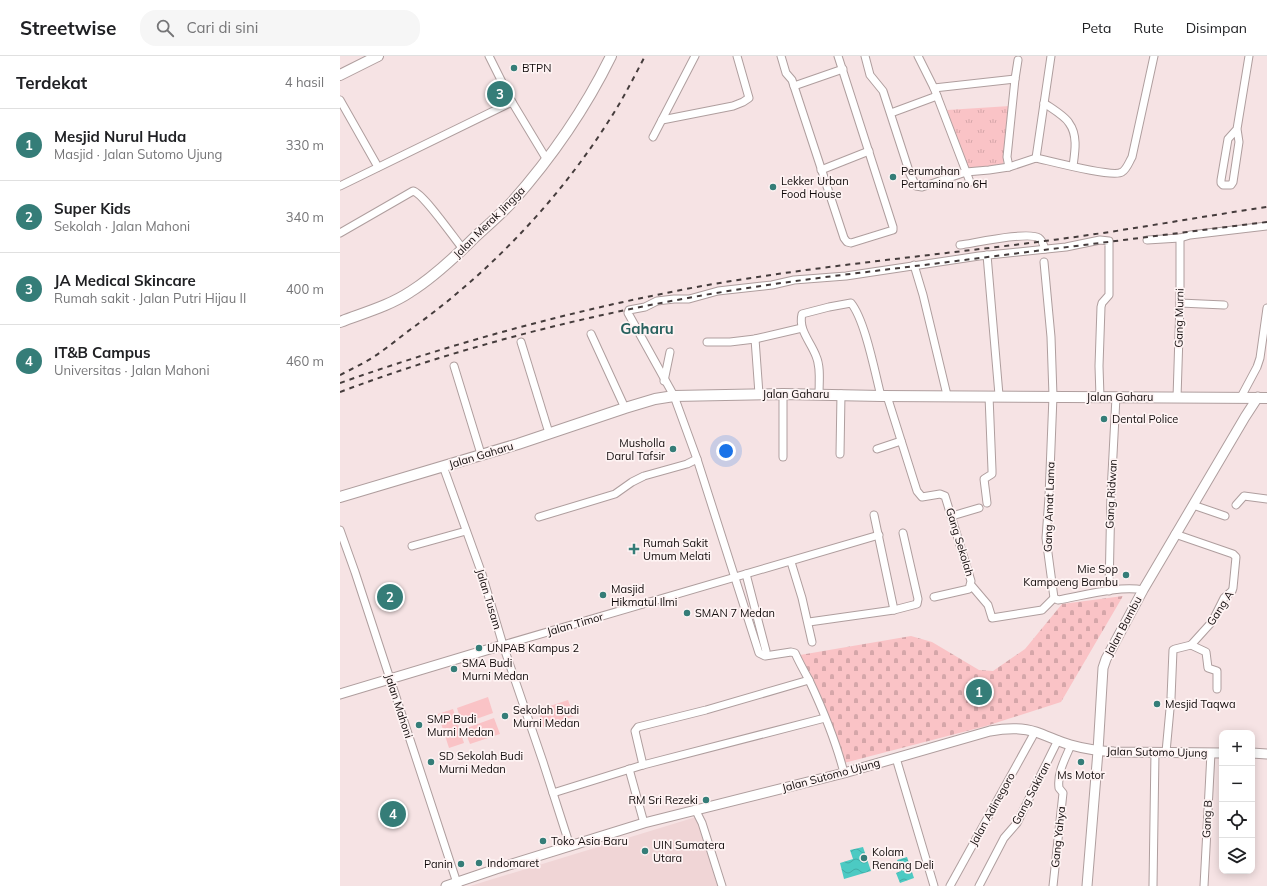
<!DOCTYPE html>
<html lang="id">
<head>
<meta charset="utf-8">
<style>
  :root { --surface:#fff; --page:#f6f6f6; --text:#202124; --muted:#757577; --line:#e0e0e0; --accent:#357d78 }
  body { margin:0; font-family:Mulish,sans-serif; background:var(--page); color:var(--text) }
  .controls { position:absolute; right:12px; bottom:12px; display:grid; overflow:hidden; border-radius:8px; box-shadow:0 2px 10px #0003 }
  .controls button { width:36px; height:36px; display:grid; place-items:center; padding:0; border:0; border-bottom:1px solid var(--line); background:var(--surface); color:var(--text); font:20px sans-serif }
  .you { position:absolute; left:386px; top:395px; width:14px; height:14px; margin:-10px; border:3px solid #fff; border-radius:50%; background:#1a73e8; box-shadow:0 0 0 6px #1a73e833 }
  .badge { display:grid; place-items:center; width:26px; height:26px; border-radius:50%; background:var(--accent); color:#fff; font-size:13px; font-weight:700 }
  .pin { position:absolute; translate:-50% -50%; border:2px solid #fff; box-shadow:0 1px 4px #0006 }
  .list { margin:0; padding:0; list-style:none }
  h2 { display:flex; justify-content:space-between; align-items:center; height:52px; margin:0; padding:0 16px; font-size:17px }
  h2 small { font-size:13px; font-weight:400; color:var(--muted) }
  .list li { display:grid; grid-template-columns:26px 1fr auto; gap:12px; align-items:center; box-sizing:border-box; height:72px; padding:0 16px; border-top:1px solid var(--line) }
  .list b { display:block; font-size:15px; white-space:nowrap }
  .list p { margin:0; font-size:13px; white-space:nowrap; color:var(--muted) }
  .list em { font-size:13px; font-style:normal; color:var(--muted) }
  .icon { flex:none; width:22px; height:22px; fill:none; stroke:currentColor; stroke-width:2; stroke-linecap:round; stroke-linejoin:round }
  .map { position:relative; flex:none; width:927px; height:830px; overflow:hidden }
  header { display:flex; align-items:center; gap:24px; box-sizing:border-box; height:56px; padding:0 20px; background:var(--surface); border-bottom:1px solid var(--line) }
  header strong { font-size:19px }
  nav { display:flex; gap:22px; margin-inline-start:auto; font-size:14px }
  .search { width:280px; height:36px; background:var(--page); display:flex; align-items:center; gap:10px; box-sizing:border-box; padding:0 14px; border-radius:16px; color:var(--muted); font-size:15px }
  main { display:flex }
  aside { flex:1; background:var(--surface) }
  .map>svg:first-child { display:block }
  .built { fill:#f0d5d6 }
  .grass { fill:url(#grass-tufts) }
  .cemetery { fill:url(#cemetery-stones) }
  .pitch { fill:#fac3c6 }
  .water { fill:url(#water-waves) }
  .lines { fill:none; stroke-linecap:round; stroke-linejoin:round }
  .street-casing { stroke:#af9e9e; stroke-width:9 }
  .secondary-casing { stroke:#af9e9e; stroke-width:11 }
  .primary-casing { stroke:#af9e9e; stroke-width:12 }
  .street { stroke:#fff; stroke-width:7 }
  .secondary { stroke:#fff; stroke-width:9 }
  .primary { stroke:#fff; stroke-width:10 }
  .rail { stroke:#453c3c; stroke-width:2; stroke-dasharray:5 5; stroke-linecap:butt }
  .poi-dot { fill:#357d78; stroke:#fef3f3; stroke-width:1.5 }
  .labels { text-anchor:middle; stroke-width:3.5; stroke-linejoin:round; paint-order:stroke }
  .poi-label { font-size:11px; fill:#100a0a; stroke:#fef3f3; text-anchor:start }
  .street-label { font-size:11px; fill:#100a0a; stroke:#fef3f3 }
  .district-label { font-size:15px; font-weight:bold; fill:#28615e; stroke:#fef3f3 }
</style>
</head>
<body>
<header>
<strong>Streetwise</strong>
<div class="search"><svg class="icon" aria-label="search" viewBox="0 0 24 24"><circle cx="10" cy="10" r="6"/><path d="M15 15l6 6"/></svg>Cari di sini</div>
<nav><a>Peta</a><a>Rute</a><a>Disimpan</a></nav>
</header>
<main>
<aside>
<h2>Terdekat<small>4 hasil</small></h2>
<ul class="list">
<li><span class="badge">1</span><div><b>Mesjid Nurul Huda</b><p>Masjid · Jalan Sutomo Ujung</p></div><em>330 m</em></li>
<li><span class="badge">2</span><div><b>Super Kids</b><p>Sekolah · Jalan Mahoni</p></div><em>340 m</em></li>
<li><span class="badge">3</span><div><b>JA Medical Skincare</b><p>Rumah sakit · Jalan Putri Hijau II</p></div><em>400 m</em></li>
<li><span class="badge">4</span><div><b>IT&amp;B Campus</b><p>Universitas · Jalan Mahoni</p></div><em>460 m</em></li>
</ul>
</aside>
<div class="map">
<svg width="927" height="830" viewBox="0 0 927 830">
  <defs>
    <pattern id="grass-tufts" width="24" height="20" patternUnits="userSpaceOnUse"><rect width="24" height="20" fill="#fac3c6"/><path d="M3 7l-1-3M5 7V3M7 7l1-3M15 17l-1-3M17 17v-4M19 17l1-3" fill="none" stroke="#d5a6a9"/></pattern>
    <pattern id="cemetery-stones" width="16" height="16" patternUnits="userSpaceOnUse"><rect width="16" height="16" fill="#fac3c6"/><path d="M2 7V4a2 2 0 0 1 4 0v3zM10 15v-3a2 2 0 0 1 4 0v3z" fill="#d5a6a9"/></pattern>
    <pattern id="water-waves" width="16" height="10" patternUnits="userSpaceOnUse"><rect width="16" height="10" fill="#4ccac3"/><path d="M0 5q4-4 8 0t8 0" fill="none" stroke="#41aca6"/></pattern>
  </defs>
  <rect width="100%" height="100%" fill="#f6e3e4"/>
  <path class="built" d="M356,761L378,830H130Z"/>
  <path class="grass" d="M670,50L663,108L628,113L607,54Z"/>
  <path class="cemetery" d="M783,540L721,646L646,670L504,707L460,599L571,580L592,586L639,614L653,615L685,593L722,548Z"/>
  <g class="pitch">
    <path d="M148,641L153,657L122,668L117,652Z"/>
    <path d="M228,644L234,660L203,671L198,654Z"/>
    <path d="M113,653L124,687L109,692L98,658Z"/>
    <path d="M154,662L160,678L130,688L124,673Z"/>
  </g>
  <g class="water">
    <path d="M523,791L531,815L504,823L500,807L513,803L510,794Z"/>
    <path d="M567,801L574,822L560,827L556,817L561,815L557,804Z"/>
  </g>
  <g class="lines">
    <defs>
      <g id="street">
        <path d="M149,0L172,46L207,104"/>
        <path d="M441,0L446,17L452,24L504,182L507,186L511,187L553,174V171L498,0"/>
        <path d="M525,0L530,19L543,35L570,118L576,130L582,131L626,116L649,114L669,111"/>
        <path d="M578,0L594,32L630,126"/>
        <path d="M678,4L675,23L667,101L669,111L696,102"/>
        <path d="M454,30L503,13"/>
        <path d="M594,32L675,23"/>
        <path d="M0,44L38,111"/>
        <path d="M704,47C711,52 725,60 729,67C738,79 735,96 733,110"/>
        <path d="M551,57L597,40"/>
        <path d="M322,64L393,50L403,46L409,42L397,0"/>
        <path d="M897,73L888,83L881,124V127L883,129H891L893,126L899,86L897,73L909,0"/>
        <path d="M313,81L355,0"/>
        <path d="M696,102C710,105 773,122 782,116C787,113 789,106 792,101L814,0"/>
        <path d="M696,102L711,0"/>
        <path d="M481,114L529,95"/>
        <path d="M0,130L172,46"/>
        <path d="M0,177L73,135C83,137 114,182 123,193"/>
        <path d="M807,184L840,182L850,179L927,170"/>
        <path d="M620,189C635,187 688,175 699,182C703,185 703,188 705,193"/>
        <path d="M647,199L659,339"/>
        <path d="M704,206L711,281L713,340L709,441L706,482L714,542"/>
        <path d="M574,209L583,239L607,339"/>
        <path d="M840,247L884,249"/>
        <path d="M251,278L285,352"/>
        <path d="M415,283L419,338"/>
        <path d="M181,286L209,377"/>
        <path d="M367,286H390L415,283L462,272"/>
        <path d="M114,310L141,398"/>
        <path d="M324,325L330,296"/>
        <path d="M479,338C479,326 481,311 476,300C471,286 458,274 462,258L489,251L511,247C525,264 535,317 541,340"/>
        <path d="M547,340L577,435L582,441L600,438L605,440L631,525L629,533L594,541"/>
        <path d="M901,341L917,311L920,302L927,252"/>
        <path d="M837,342L840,247V182"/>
        <path d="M537,393L561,385"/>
        <path d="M500,398L501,338"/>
        <path d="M443,401V338"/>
        <path d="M103,410L142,518L163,589L203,706L230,790"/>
        <path d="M647,447L644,423L652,418V414L649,340"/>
        <path d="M853,449L885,460"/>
        <path d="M896,449L904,440L927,443"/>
        <path d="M534,459L554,554"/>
        <path d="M612,460L639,452"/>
        <path d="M199,461L275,438L292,426L304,420L347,408L357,403"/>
        <path d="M0,474L15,516L118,830"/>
        <path d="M72,490L126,475"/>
        <path d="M451,506L462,542L472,586"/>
        <path d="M406,518L426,595"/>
        <path d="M631,529L648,549L652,562L702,554L714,542"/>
        <path d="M769,535L771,437L776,341"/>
        <path d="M714,542L718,544C742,540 780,529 803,534"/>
        <path d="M469,566L554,554L577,548L578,543L563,477"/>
        <path d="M163,589L539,479"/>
        <path d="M851,589L866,596L868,612L877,615V633"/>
        <path d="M826,696L831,642L833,594L835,593L851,589L870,568L874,562L884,542L892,535L893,532L896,501L893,498L835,478"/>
        <path d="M556,702L594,830"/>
        <path d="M303,709L295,675L298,671L366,654L469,624"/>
        <path d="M289,713L304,767"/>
        <path d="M504,717C496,685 483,654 469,624C464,615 459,606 455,597L451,596L425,600L419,597L357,403L334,340L288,257L289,254L305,251L317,245L334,243H349L378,235L432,229L454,224L506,220L639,200L726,191L760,184L769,185V239L762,247L761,251L759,310L760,341"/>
        <path d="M213,737L303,709L485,662"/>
        <path d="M356,755L362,767L382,830"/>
        <path d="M610,830L695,676"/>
        <path d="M639,830L664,782L677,767L718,684"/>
        <path d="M713,830L723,737L719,732C717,717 725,703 731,689"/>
        <path d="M813,830L815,696"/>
        <path d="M864,830L871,697"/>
      </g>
      <g id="secondary">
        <path d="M0,638L163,589"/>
        <path d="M912,697L927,698"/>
        <path d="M106,830L156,813L304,767L504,717L650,675C666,672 681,671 696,676C708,680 719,686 731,689C745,693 759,695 774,696L882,697"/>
        <path d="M747,830L758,695L763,612L766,603L803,534L905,361L918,341"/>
      </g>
      <g id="primary">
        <path d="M0,19L38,0"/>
        <path d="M0,266C23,257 49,250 70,236C94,221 115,201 135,181C147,170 161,158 172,146C211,102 245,53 271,0"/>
        <path d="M0,441L178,388L285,352L315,343L334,340L443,338L541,340L927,342"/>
      </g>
    </defs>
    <use href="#street" class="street-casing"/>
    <use href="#secondary" class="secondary-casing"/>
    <use href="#primary" class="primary-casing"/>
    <use href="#street" class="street"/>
    <use href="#secondary" class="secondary"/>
    <use href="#primary" class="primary"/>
    <g class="rail">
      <path d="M0,319C12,313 24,307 35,300C47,292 59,282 71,273C148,218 217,146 268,66C282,45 293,23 305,0"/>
      <path d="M0,327C119,285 238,253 362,230C481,209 601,199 720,183C789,174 858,161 927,151"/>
      <path d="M0,336C112,294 230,263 348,242C429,227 511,218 592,208C704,194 815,180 927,166"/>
    </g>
  </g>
  <g class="poi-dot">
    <circle cx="174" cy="12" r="4"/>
    <circle cx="553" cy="121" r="4"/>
    <circle cx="433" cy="131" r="4"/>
    <circle cx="764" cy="363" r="4"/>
    <circle cx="333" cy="393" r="4"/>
    <path d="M292 487h4v4h4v4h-4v4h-4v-4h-4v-4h4z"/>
    <circle cx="786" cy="519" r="4"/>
    <circle cx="263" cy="539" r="4"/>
    <circle cx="347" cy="557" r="4"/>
    <circle cx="139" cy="592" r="4"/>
    <circle cx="114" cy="613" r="4"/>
    <circle cx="817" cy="648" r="4"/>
    <circle cx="165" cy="660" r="4"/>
    <circle cx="79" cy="669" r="4"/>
    <circle cx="91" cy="706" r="4"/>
    <circle cx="741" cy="706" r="4"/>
    <circle cx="366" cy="744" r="4"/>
    <circle cx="203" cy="785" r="4"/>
    <circle cx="305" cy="795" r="4"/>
    <circle cx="524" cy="802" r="4"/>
    <circle cx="139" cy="807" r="4"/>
    <circle cx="121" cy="808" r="4"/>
  </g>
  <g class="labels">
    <g class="poi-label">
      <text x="182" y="16">BTPN</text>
      <text x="561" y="119">Perumahan<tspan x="561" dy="13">Pertamina no 6H</tspan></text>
      <text x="441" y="129">Lekker Urban<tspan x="441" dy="13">Food House</tspan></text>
      <text x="772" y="367">Dental Police</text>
      <text x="325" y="391" text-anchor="end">Musholla<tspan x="325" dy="13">Darul Tafsir</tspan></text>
      <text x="303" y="491">Rumah Sakit<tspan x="303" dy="13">Umum Melati</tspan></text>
      <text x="778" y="517" text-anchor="end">Mie Sop<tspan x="778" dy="13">Kampoeng Bambu</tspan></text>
      <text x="271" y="537">Masjid<tspan x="271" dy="13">Hikmatul Ilmi</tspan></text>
      <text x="355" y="561">SMAN 7 Medan</text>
      <text x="147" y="596">UNPAB Kampus 2</text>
      <text x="122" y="611">SMA Budi<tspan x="122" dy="13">Murni Medan</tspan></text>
      <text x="825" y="652">Mesjid Taqwa</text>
      <text x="173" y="658">Sekolah Budi<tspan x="173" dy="13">Murni Medan</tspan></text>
      <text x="87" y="667">SMP Budi<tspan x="87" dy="13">Murni Medan</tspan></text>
      <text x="99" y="704">SD Sekolah Budi<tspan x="99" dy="13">Murni Medan</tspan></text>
      <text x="741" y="723" text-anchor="middle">Ms Motor</text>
      <text x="358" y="748" text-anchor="end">RM Sri Rezeki</text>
      <text x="211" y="789">Toko Asia Baru</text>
      <text x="313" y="793">UIN Sumatera<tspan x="313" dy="13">Utara</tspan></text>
      <text x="532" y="800">Kolam<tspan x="532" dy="13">Renang Deli</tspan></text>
      <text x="147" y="811">Indomaret</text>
      <text x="113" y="812" text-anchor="end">Panin</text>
    </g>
    <g class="street-label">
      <text transform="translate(149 166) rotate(-45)" y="4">Jalan Merak Jingga</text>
      <text transform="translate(839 262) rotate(-89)" y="4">Gang Murni</text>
      <text x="456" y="342">Jalan Gaharu</text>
      <text x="780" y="345">Jalan Gaharu</text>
      <text transform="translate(141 399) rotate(-17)" y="4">Jalan Gaharu</text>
      <text transform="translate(771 438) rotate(-87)" y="4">Gang Ridwan</text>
      <text transform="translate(709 451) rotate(-88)" y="4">Gang Amat Lama</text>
      <text transform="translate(620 486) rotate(73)" y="4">Gang Sekolah</text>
      <text transform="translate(149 543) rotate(73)" y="4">Jalan Tusam</text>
      <text transform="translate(880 552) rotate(-57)" y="4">Gang A</text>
      <text transform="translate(235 568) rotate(-16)" y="4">Jalan Timor</text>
      <text transform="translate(783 570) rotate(-62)" y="4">Jalan Bambu</text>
      <text transform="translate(59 650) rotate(72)" y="4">Jalan Mahoni</text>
      <text transform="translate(817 696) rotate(1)" y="4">Jalan Sutomo Ujung</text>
      <text transform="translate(491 719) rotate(-15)" y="4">Jalan Sutomo Ujung</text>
      <text transform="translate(691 737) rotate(-62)" y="4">Gang Sakiran</text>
      <text transform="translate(652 753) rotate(-61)" y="4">Jalan Adinegoro</text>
      <text transform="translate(867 763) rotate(-87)" y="4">Gang B</text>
      <text transform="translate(718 781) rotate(-84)" y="4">Gang Yahya</text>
    </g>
    <g class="district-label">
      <text x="307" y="278">Gaharu</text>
    </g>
  </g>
</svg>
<div class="controls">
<button>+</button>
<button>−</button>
<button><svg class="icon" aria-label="locate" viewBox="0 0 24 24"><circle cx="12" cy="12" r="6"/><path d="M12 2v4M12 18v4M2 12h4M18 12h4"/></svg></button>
<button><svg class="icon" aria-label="layers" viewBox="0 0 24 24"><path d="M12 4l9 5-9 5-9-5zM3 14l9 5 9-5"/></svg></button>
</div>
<div class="you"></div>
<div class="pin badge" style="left:639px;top:636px">1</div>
<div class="pin badge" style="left:50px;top:541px">2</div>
<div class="pin badge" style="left:160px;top:38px">3</div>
<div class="pin badge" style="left:53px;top:758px">4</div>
</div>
</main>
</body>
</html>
